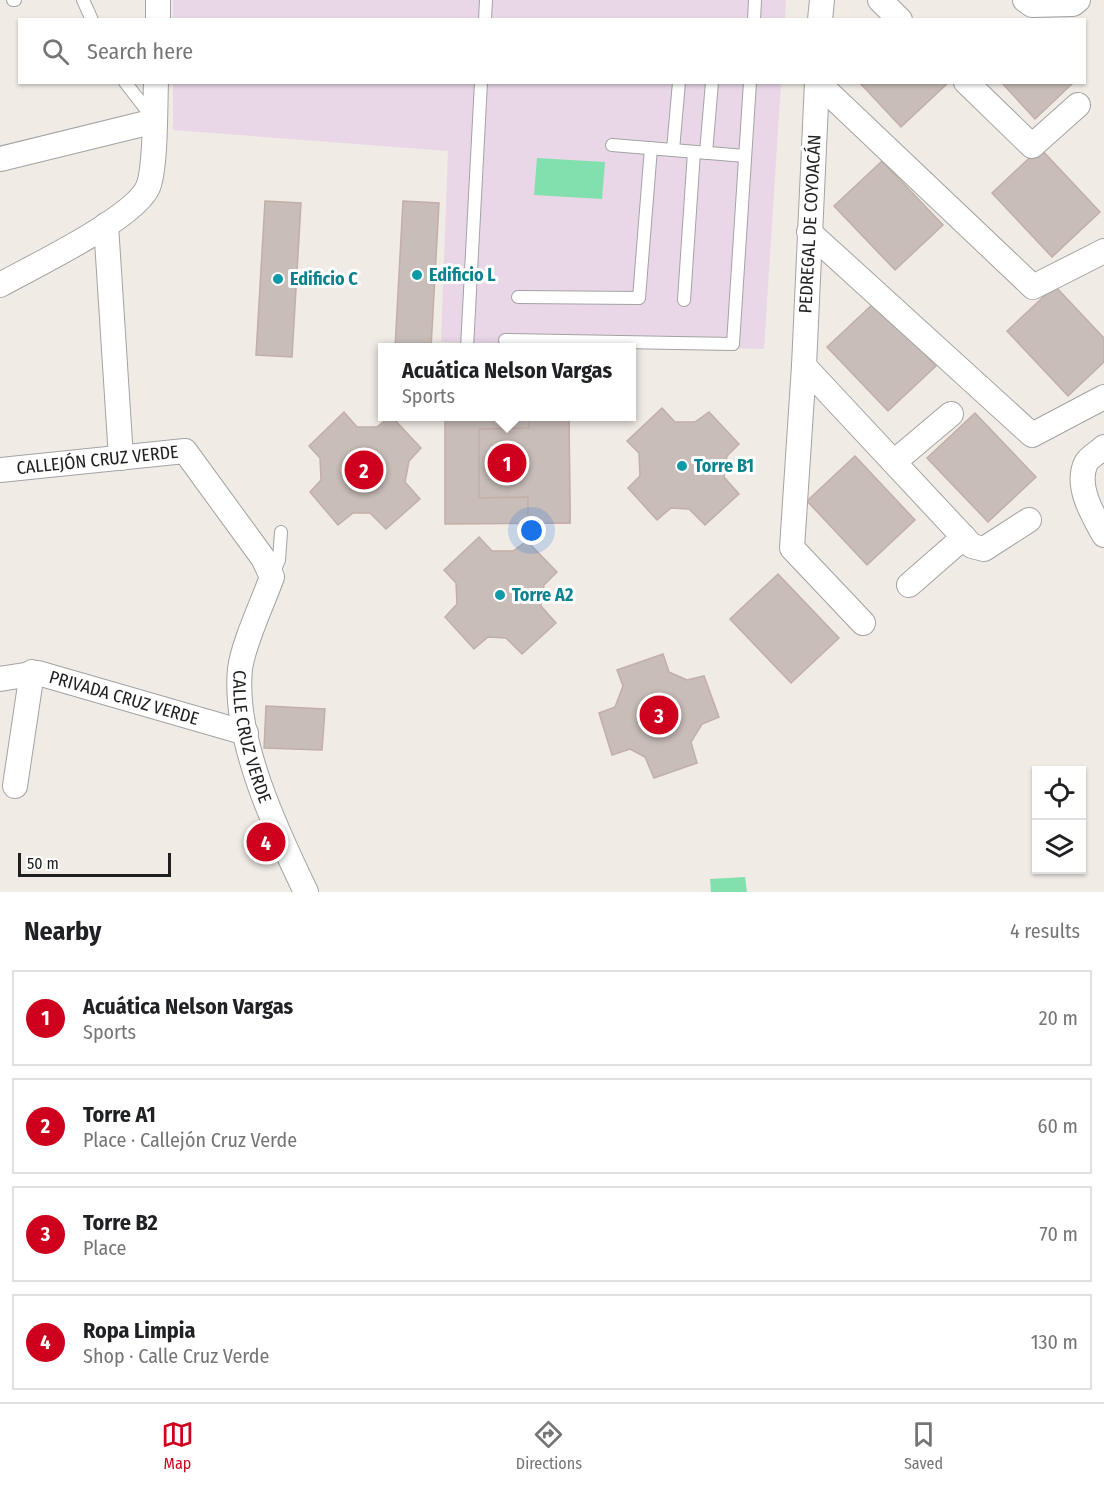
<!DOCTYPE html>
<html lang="en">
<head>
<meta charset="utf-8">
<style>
  :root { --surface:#fff; --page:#f6f6f6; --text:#202124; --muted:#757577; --line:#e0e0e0; --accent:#ce001d }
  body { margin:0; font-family:"Fira Sans Condensed",sans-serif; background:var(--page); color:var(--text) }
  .controls { position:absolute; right:18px; bottom:18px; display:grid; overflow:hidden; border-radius:0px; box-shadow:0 2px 4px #0004 }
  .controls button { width:54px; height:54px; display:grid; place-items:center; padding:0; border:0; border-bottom:2px solid var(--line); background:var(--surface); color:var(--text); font:30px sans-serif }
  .scale { position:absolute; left:18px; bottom:15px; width:153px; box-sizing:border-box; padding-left:6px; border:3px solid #1f1f1f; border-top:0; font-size:16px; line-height:21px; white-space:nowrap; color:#1f1f1f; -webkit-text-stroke:4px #fff; paint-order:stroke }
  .you { position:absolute; left:532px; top:531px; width:21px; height:21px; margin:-15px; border:4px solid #fff; border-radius:50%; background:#1a73e8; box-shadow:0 0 0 9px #1a73e833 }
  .badge { display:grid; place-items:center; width:39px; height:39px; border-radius:50%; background:var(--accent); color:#fff; font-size:20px; font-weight:700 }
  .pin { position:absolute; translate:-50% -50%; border:3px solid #fff; box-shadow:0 2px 6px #0006 }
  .popup { position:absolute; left:378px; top:343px; width:258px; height:78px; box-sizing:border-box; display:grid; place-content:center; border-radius:0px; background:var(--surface); filter:drop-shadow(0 2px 4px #0005); font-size:20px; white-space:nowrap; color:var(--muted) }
  .popup b { font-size:22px; color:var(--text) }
  .popup::after { content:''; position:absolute; left:50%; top:100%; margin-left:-12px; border:12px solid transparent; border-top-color:var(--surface) }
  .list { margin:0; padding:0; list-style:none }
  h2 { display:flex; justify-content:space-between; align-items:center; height:78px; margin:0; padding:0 24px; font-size:26px }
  h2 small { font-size:20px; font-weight:400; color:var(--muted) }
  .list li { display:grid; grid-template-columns:39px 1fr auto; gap:18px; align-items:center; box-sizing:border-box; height:96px; margin:0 12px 12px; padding:0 12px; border:2px solid var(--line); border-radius:0px }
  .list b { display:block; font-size:22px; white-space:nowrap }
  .list p { margin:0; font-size:20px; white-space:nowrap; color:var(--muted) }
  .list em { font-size:20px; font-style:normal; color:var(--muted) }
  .icon { flex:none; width:33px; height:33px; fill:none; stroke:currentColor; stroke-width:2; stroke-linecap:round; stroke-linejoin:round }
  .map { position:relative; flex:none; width:1104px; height:892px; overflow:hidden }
  .search { position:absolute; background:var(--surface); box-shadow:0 2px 4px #0004; left:18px; right:18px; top:18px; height:66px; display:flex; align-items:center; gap:15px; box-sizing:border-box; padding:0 21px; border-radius:0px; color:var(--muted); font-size:22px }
  .sheet { height:510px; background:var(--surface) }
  nav { display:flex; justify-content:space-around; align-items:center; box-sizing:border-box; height:84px; border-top:2px solid var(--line); background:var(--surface); font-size:16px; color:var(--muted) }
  nav a { display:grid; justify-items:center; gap:3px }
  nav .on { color:var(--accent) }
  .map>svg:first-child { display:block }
  .industrial { fill:#e9d7e8 }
  .pitch { fill:#82e0af }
  .building { fill:#c8bdb8; stroke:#c2afa7; stroke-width:1.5 }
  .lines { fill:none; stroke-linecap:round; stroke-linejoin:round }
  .lane-casing { stroke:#a3a3a3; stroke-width:14 }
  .street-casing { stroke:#a3a3a3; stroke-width:26 }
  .lane { stroke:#fff; stroke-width:12 }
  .street { stroke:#fff; stroke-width:24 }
  .culture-dot { fill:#0f9aa8; stroke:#fff; stroke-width:2 }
  .labels { text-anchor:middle; stroke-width:6; stroke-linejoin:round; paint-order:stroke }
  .street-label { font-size:18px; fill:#1f1f1f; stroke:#fff }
  .culture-label { font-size:18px; font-weight:bold; fill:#0d838f; stroke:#fff; text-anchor:start }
</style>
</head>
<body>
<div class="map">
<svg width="1104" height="892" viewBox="0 0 1104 892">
  <rect width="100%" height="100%" fill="#f0ebe5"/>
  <g class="industrial">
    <path d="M173,0H786L785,20H173Z"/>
    <path d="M173,83H781L764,349L441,342L448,151L173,130Z"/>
  </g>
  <g class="pitch">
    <path d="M537,158L605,162L602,199L534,195Z"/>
    <path d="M745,877L747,892H711L710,879Z"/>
  </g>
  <g class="building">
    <path d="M859,82H949L901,127Z"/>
    <path d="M1001,82H1074L1035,119Z"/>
    <path d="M1040,148L1100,212L1052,257L992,193Z"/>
    <path d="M882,161L943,225L895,270L834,206Z"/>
    <path d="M265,201L301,203L292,357L256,355Z"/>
    <path d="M403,201L439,203L431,348H395Z"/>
    <path d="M1055,286L1104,338V362L1068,396L1007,331Z"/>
    <path d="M875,302L936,366L888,411L827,347Z"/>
    <path d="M662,408L675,422H695L709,412L739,444L727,456L724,477L739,494L705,525L689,509L671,508L657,520L628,488L640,476L639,453L627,441Z"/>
    <path d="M344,412L357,427H377L391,416L421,448L409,461L405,482L420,499L386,529L370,513H353L338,525L310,492L321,480L320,458L309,446Z"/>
    <path d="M975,413L1036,477L988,522L927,458Z"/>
    <path d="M445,416H569L570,523L445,524Z"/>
    <path d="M529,416H569L570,523H528V497L479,498V429L529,428Z"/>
    <path d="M855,456L915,520L867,565L807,501Z"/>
    <path d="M479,537L492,551H513L527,541L557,572L544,585L541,606L556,623L522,654L506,638L488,637L474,649L445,617L457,604L456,583L444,570Z"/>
    <path d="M778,574L839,638L791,683L730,619Z"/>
    <path d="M663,654L669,672L687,680L704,676L719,717L702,724L691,742L697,763L654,778L645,757L630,749L612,755L599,713L615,707L623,686L617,670Z"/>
    <path d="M266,706L325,709L322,750L264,748Z"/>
  </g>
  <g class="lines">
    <defs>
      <g id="lane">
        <path d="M13,0H15"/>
        <path d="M83,0L92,20"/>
        <path d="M485,20L486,0"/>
        <path d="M754,20L755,0"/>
        <path d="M125,82L152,117"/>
        <path d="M612,145L745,156"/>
        <path d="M673,150L679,82"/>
        <path d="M706,153L712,82"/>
        <path d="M518,297L639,298L651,148"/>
        <path d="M684,300L694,152"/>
        <path d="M505,340L733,344L750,82"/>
        <path d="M467,348L481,82"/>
        <path d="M272,576L279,560L281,532"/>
      </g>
      <g id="street">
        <path d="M880,0L900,20"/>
        <path d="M1025,0L1032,5L1073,4L1078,0"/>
        <path d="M158,20V0"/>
        <path d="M820,20L822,0"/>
        <path d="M817,82L804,366L792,548L863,623"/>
        <path d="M817,82L1033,287L1104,251"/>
        <path d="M966,82L1032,146L1078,105"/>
        <path d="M0,159L155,121"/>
        <path d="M106,225L121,458"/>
        <path d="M809,232L1032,435L1104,397"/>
        <path d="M0,285C32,267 135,218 148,187C156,168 155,106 156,82"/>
        <path d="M804,366L972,546L984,549L1029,520"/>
        <path d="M1104,447C1099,452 1089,457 1086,463C1075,486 1093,515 1104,535"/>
        <path d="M894,462L951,414"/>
        <path id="s1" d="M0,470L185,451L263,558L272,577C263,602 243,644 240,669C233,739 276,830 306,892"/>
        <path d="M909,585L964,537"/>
        <path id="s2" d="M0,679L38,673L246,733"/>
        <path d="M15,786L32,672"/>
      </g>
    </defs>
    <use href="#lane" class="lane-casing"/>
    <use href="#street" class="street-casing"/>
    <use href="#lane" class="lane"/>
    <use href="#street" class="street"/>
  </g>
  <g class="culture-dot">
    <circle cx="417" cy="275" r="6"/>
    <circle cx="278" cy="279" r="6"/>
    <circle cx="682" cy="466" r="6"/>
    <circle cx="500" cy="595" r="6"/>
  </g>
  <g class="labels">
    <g class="street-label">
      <text transform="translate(810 224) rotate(-87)" y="6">PEDREGAL DE COYOACÁN</text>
      <text dy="6" stroke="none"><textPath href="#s1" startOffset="98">CALLEJÓN CRUZ VERDE</textPath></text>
      <text dy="6" stroke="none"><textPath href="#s2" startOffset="128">PRIVADA CRUZ VERDE</textPath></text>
      <text dy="6" stroke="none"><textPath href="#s1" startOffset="506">CALLE CRUZ VERDE</textPath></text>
    </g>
    <g class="culture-label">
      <text x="429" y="281">Edificio L</text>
      <text x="290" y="285">Edificio C</text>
      <text x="694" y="472">Torre B1</text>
      <text x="512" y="601">Torre A2</text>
    </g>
  </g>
</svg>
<div class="controls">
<button><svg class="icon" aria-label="locate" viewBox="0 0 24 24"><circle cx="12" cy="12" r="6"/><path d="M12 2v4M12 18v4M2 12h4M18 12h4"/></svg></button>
<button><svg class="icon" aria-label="layers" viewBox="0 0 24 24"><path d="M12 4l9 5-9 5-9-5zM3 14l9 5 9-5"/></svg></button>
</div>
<div class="scale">50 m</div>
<div class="you"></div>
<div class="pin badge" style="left:507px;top:463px">1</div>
<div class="popup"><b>Acuática Nelson Vargas</b>Sports</div>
<div class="pin badge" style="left:364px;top:470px">2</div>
<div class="pin badge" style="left:659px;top:715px">3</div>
<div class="pin badge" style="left:266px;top:842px">4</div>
<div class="search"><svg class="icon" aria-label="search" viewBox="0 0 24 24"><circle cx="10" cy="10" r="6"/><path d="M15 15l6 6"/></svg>Search here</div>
</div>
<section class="sheet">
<h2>Nearby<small>4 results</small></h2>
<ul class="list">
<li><span class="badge">1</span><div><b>Acuática Nelson Vargas</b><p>Sports</p></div><em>20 m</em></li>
<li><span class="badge">2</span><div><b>Torre A1</b><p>Place · Callejón Cruz Verde</p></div><em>60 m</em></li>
<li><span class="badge">3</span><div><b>Torre B2</b><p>Place</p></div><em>70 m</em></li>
<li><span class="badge">4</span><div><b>Ropa Limpia</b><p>Shop · Calle Cruz Verde</p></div><em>130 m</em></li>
</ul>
</section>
<nav>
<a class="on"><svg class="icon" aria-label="map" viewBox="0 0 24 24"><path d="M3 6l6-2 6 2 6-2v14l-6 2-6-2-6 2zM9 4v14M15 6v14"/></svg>Map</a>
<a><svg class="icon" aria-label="directions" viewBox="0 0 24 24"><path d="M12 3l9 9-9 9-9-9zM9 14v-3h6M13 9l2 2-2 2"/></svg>Directions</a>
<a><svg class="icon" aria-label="saved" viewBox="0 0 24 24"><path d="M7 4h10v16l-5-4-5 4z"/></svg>Saved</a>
</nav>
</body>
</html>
